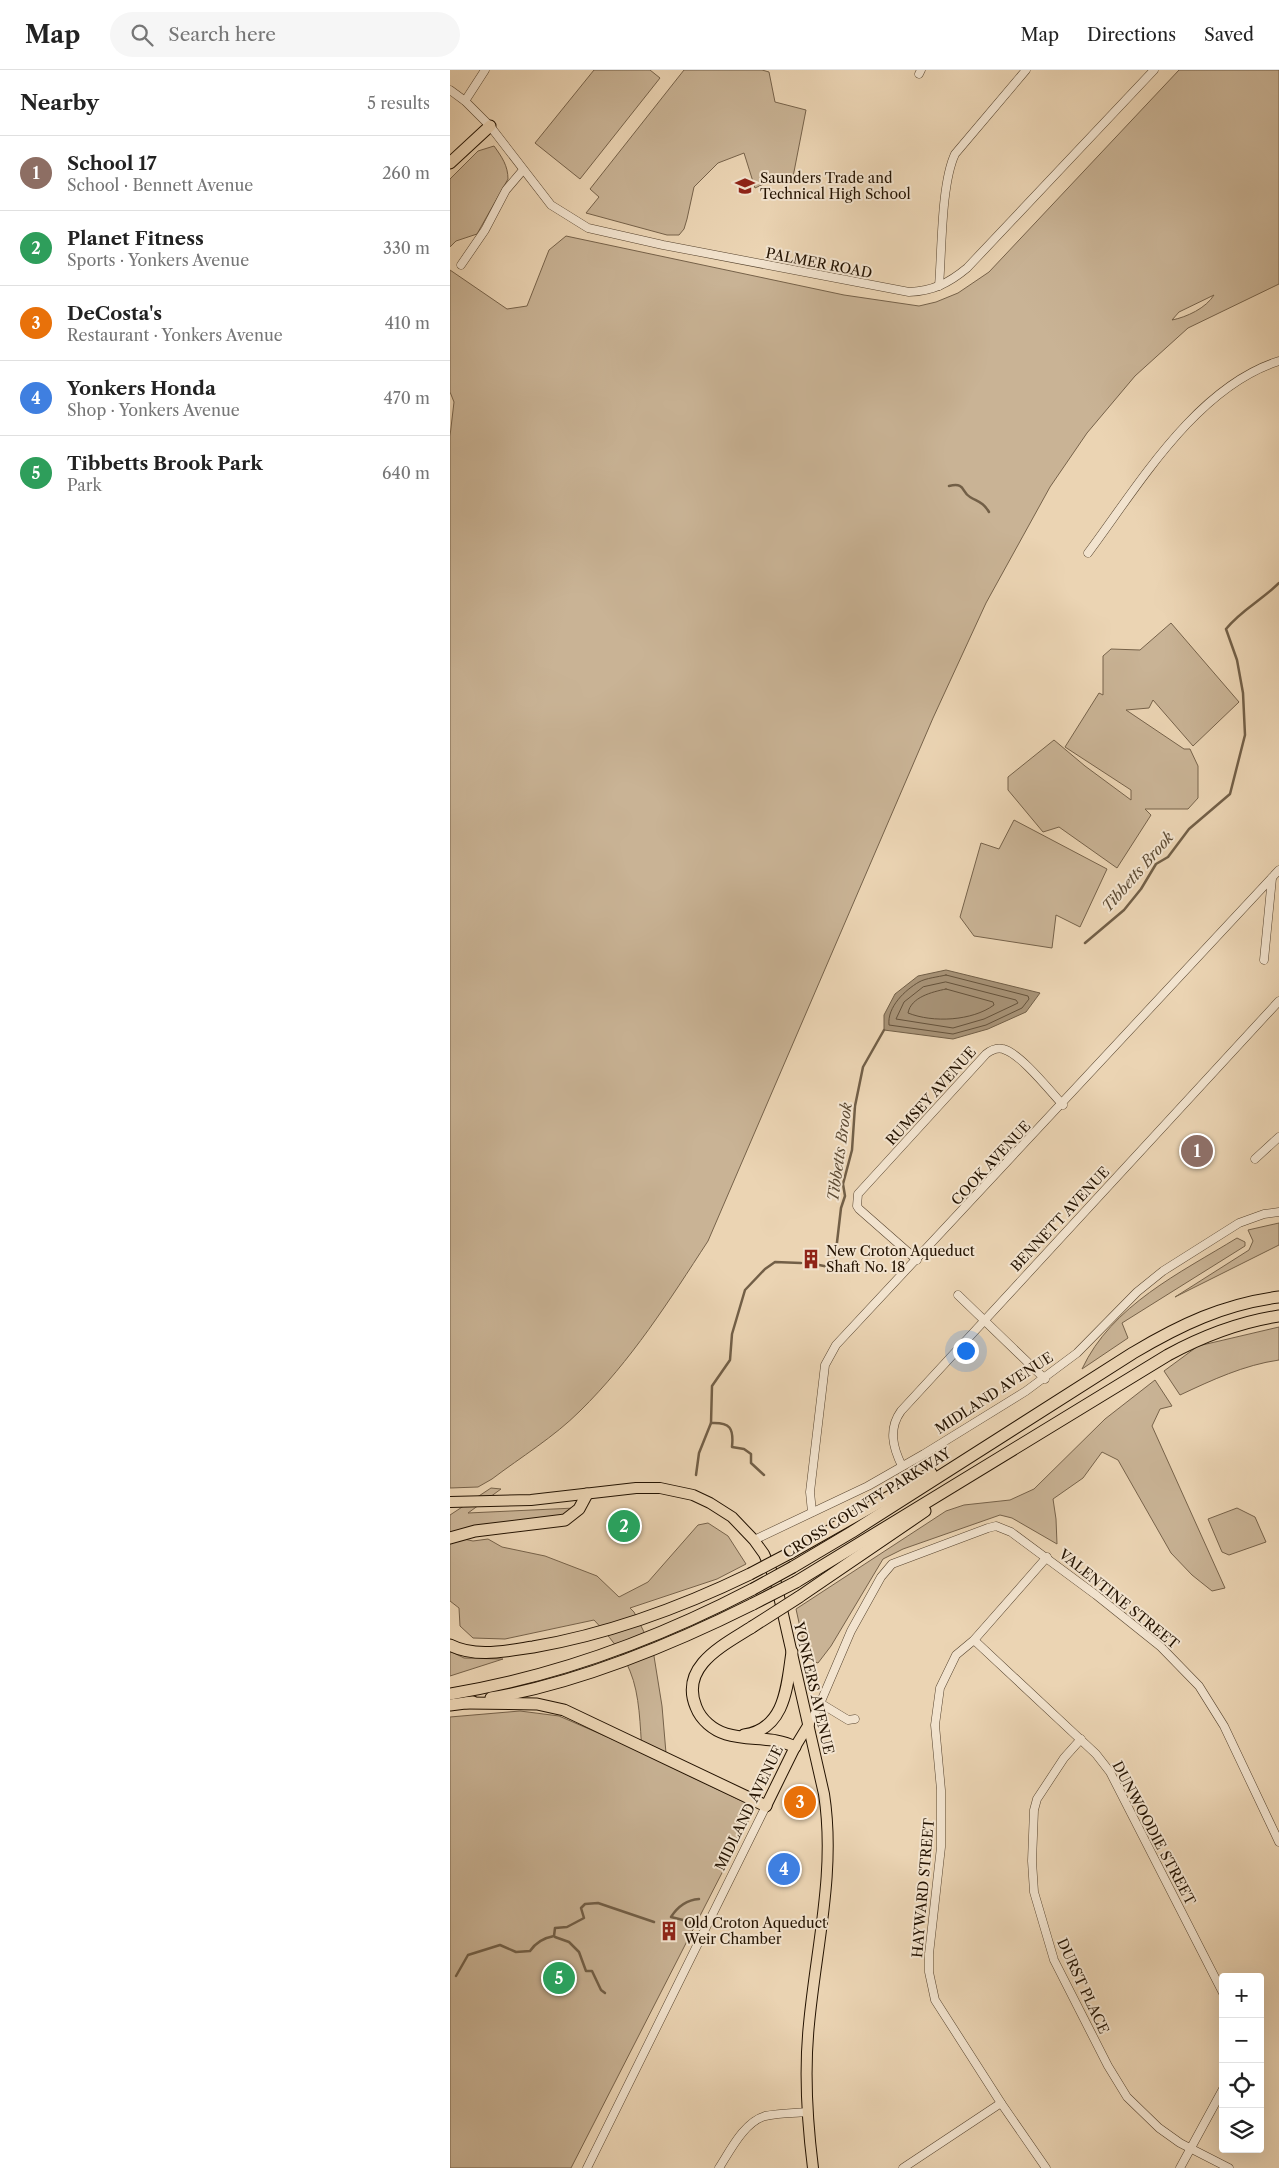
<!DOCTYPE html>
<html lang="en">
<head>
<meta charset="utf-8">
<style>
  :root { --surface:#fff; --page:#f6f6f6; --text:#222; --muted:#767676; --line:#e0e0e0; --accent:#ea580c }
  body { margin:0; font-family:"Libre Caslon Text",serif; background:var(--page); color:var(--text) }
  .controls { position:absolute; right:15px; bottom:15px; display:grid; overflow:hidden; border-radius:5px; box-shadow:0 5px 20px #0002 }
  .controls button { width:45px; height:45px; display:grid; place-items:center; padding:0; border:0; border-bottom:1px solid var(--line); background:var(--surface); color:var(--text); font:25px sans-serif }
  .you { position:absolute; left:515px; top:1280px; width:18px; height:18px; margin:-12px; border:4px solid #fff; border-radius:50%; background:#1a73e8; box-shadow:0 0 0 8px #1a73e833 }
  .badge { display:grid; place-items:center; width:32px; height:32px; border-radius:50%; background:var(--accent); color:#fff; font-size:16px; font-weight:700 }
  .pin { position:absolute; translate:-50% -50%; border:2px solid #fff; box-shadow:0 1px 5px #0006 }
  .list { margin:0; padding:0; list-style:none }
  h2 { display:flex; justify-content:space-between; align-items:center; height:65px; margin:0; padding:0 20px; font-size:21px }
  h2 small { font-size:16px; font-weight:400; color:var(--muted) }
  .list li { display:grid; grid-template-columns:32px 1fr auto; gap:15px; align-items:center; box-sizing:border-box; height:75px; padding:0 20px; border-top:1px solid var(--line) }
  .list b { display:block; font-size:19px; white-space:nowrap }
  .list p { margin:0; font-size:16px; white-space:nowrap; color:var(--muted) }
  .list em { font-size:16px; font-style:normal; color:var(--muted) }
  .icon { flex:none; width:28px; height:28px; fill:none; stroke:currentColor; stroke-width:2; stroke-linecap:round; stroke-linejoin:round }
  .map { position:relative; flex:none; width:829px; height:2098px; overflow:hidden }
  header { display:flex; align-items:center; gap:30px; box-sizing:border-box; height:70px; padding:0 25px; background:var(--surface); border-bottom:1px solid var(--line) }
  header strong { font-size:24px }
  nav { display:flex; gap:28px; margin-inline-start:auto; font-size:18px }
  .search { width:350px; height:45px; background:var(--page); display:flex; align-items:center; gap:12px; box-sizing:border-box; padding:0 18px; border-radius:28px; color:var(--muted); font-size:19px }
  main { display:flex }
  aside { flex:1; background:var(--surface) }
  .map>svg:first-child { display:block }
  .green { fill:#c9b395; stroke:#76624a; fill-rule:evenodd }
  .water { fill:#a79276; stroke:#725f47 }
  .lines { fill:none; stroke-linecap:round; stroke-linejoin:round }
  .shore { stroke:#65523b; stroke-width:1 }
  .stream { stroke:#725f47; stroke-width:2.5 }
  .minor-casing { stroke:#55422d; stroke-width:9 }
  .major-casing { stroke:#231200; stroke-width:12 }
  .highway-casing { stroke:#231200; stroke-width:13 }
  .minor { stroke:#f2e3ce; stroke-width:8 }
  .major { stroke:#ebd4b3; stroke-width:10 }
  .highway { stroke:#ebd4b3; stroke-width:11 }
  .highway-bridge-casing { stroke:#231200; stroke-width:13; stroke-linecap:butt }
  .highway-bridge { stroke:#ebd4b3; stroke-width:11 }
  .labels { text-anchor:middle; stroke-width:4; stroke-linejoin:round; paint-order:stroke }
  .poi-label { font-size:14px; fill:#231200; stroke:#f2e3ce; text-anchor:start }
  .street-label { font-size:14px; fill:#231200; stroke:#f2e3ce }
  .water-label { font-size:15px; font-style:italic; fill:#5e4c35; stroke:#f2e3ce }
</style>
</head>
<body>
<header>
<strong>Map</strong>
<div class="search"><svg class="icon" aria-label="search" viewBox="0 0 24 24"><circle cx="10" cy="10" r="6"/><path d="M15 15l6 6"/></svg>Search here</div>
<nav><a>Map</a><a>Directions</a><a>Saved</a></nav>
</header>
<main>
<aside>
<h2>Nearby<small>5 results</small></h2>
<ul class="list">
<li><span class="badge" style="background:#8d6e63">1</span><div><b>School 17</b><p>School · Bennett Avenue</p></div><em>260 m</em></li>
<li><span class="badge" style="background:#2e9e5b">2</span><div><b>Planet Fitness</b><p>Sports · Yonkers Avenue</p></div><em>330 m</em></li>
<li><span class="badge" style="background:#e8710a">3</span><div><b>DeCosta's</b><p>Restaurant · Yonkers Avenue</p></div><em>410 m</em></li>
<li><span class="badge" style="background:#3f7fe0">4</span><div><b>Yonkers Honda</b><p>Shop · Yonkers Avenue</p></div><em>470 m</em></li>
<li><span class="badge" style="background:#2e9e5b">5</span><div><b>Tibbetts Brook Park</b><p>Park</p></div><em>640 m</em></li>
</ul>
</aside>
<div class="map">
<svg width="829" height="2098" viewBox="0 0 829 2098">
  <rect width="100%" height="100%" fill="#ebd4b3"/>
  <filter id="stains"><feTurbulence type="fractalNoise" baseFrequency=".004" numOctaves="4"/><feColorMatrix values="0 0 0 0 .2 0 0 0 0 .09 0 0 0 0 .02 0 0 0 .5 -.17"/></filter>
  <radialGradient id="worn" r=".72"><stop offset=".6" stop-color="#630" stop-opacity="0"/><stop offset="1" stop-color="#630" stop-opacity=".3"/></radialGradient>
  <g class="green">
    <path d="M144,0H200L210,8L130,109L85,73Z"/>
    <path d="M234,0H312L319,2L325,32L356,40L342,112L322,110L305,118L294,83L268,93L244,117L237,149L234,159L229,165H217L136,143L149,127L140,119Z"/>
    <path d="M729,0H829V214L738,258L685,306L637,363L600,417L536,533L483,648L258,1171C219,1231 181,1291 130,1341C104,1367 71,1387 42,1409L28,1417L0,1418V366L4,332L0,322V200L57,239L77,236L99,180L116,166L394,225L469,236L486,232L508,223L539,202ZM764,225C756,238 737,247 722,250L729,242Z"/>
    <path d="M44,76C52,87 58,96 58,109L27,164L6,171L0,177V109L28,81Z"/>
    <path d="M721,553L789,632L743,676L703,630L699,638L676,640L734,679H740L748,696V728L738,739H695L701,745L667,798L609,757L593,762L558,720V707L604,670L635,696L681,730V720L615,677L649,623L653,625V586L661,579L690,580Z"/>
    <path d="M564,750L657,799L630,857L606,845L602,878L524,866L510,847L531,773L549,779Z"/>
    <path d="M829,1153V1175L725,1227L799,1180L803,1171L798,1160Z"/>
    <path d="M787,1168L795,1172V1176L672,1253L678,1268L632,1299C662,1235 730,1203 787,1168Z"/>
    <path d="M829,1257V1290C794,1295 762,1310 730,1325L714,1301L748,1276Z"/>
    <path d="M705,1310L722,1336L710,1339L702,1356L775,1518L762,1521L742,1505L721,1483L668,1390L652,1382L633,1408L603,1429L606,1449L607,1474L562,1448L550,1445L453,1479L433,1489L381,1576L368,1593L357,1589L346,1539L496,1441L514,1435L560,1430L584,1419L655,1349Z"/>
    <path d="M41,1418L51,1419L18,1443L125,1438L118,1445L0,1465V1445Z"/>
    <path d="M787,1438L805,1447L816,1472L779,1485L772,1482L758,1449Z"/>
    <path d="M258,1453L278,1466L296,1494L267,1509L180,1538L184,1542L203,1580L212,1636L217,1695L296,1733L298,1752L121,2098H0V1647L70,1641L109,1646L192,1682C190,1656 190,1625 180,1601C172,1581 158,1565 144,1550L55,1569L23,1568L10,1556L9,1538L0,1531V1466L23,1471L38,1469L52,1477L95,1486L147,1506L169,1527L198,1512L248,1455Z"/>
    <path d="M0,1581L14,1588L53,1589L0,1606Z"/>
  </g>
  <path class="water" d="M496,900L590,923L576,942L538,959L503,969L434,960V945L445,924L468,906Z"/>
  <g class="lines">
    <g class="shore">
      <path d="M496,905L578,926L579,929L572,938L536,955L503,964L439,955C437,937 455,920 469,912C476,908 488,907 496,905Z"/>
      <path d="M496,912L566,930L568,933L534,949L503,958L446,949L454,932L473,917Z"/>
      <path d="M496,919L543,932L544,935C522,951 483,953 458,943C461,927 482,922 496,919Z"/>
    </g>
    <g class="stream">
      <path d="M499,416C516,412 511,422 520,427C528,432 533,432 539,442"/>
      <path d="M635,873L674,840L691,819L706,794L718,787L739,759L780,724L795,665L793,623L787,590L776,559C791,540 812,530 829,513"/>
      <path d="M369,1195L384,1198L391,1138L395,1126L393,1114L402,1080L405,1036L413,997L434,960"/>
      <path d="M261,1353C280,1352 284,1358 282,1377L294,1379L301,1384V1393L314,1405"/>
      <path d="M246,1405L249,1383L261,1353L262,1316L280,1290L282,1264L295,1220L315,1199L325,1192L351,1193"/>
      <path d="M242,1852L237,1854L233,1850L221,1847C228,1836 236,1830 249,1829"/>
      <path d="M105,1867L119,1872L129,1882L136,1901H142L151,1920L155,1923"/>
      <path d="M6,1906L18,1885L50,1875L66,1882L80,1881C86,1872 93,1868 104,1866L105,1858L117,1857L134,1848L131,1838L135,1834L148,1833L204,1852"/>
    </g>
    <defs>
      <g id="minor">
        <path d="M469,4L471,0"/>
        <path d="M0,20L15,31L40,56L101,135L138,158L213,175L459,222C483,221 499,213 517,198L704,0"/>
        <path d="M15,31L35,0"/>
        <path d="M11,195L35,160L56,120L73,100"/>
        <path d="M489,216C492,180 491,114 505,84L576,0"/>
        <path d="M638,483C688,416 746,317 829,291"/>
        <path d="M814,890L822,808"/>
        <path d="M805,1089L829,1067"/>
        <path d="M467,1190L409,1139L407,1136L408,1124L536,984C541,980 546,977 553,979C570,983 600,1021 613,1035"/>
        <path d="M508,1225L595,1309"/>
        <path d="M452,1396C443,1378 438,1359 451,1341L829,931"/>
        <path d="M362,1442L360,1422L375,1295L386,1275L829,800"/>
        <path d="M304,1470L418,1416L474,1384L576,1321L627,1283L687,1222L713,1201L789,1153L814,1144L829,1142"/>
        <path d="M524,1570L646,1684L660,1702L773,1923"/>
        <path d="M370,1633L398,1650L405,1649"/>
        <path d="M359,1654L369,1636L401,1561L431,1507L442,1494L538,1458L546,1456L561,1462L646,1525L711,1577L749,1616L774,1656L829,1772"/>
        <path d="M631,1669L614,1688L587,1729L584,1740L582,1791L584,1822L604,1890L658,1996L677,2027L709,2058L730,2073L779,2098"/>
        <path d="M137,2098L316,1736"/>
        <path d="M269,2098C280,2081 294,2052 315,2046C328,2043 344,2043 358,2042"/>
        <path d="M453,2098L551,2033"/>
        <path d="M596,2098L551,2033L485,1930L479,1902V1884L491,1777V1720L485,1655L490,1618L506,1585L524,1570L597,1487"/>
        <path d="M730,2098L773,2019"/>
      </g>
      <g id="major">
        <path d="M0,1432L81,1430L186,1418H210L243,1425L260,1433L282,1447L304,1470L314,1484L325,1509L374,1724C386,1801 366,1878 359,1954C354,2002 357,2050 363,2098"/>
        <path d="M316,1736L345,1677L359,1654"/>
      </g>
      <g id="highway">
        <path d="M0,93L40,56"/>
        <path d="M0,1468L25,1461L115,1450L129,1439L137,1424"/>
        <path d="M340,1483L481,1403"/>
        <path d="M343,1497L402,1462L683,1283C730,1255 774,1234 829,1227"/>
        <path d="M346,1512L718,1285C753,1266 789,1252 829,1246"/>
        <path d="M349,1527L475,1441"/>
        <path d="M302,1557C274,1575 229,1596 246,1637C251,1650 263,1660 276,1664C299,1671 324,1666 345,1677"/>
        <path d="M0,1575C25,1588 56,1581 83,1577C159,1564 230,1538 300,1504"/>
        <path d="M0,1624C104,1607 209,1568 303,1519"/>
        <path d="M41,1628C132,1612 221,1575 303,1534"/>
        <path d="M16,1633L87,1634L114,1640L316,1736"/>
        <path d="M0,1635L23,1632"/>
        <path d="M294,1665C336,1659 337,1615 342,1582"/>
      </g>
    </defs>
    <use href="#minor" class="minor-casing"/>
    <use href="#major" class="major-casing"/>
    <use href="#highway" class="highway-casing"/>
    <use href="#minor" class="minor"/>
    <use href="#major" class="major"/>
    <use href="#highway" class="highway"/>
    <defs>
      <g id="highway-bridge">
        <path d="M300,1504L340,1483"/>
        <path d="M303,1519L343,1497"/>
        <path d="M303,1534L346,1512"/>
        <path d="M302,1557L349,1527"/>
      </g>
    </defs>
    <use href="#highway-bridge" class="highway-bridge-casing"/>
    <use href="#highway-bridge" class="highway-bridge"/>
  </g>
  <defs>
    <symbol id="school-bare" viewBox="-9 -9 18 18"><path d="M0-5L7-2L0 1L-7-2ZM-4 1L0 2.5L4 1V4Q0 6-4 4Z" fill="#8f2418" stroke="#f2e3ce" stroke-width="2.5" paint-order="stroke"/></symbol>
    <symbol id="building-bare" viewBox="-9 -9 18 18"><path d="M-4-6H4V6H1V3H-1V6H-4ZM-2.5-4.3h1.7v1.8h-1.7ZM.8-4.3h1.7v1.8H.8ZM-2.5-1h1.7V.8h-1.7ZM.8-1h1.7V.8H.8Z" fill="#8f2418" stroke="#f2e3ce" stroke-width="2.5" paint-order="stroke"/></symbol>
  </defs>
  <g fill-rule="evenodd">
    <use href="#school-bare" x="281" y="102" width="28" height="28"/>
    <use href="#building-bare" x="347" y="1175" width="28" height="28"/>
    <use href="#building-bare" x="205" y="1847" width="28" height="28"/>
  </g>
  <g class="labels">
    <g class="poi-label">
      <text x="310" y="113">Saunders Trade and<tspan x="310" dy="16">Technical High School</tspan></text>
      <text x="376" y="1186">New Croton Aqueduct<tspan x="376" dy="16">Shaft No. 18</tspan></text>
      <text x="234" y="1858">Old Croton Aqueduct<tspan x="234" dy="16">Weir Chamber</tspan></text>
    </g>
    <g class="street-label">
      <text transform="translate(369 193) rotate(11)" y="5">PALMER ROAD</text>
      <text transform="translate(481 1026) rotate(-48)" y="5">RUMSEY AVENUE</text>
      <text transform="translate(541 1093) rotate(-47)" y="5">COOK AVENUE</text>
      <text transform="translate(610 1149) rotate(-47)" y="5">BENNETT AVENUE</text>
      <text transform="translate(544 1323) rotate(-33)" y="5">MIDLAND AVENUE</text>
      <text transform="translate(417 1433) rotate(-32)" y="5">CROSS COUNTY PARKWAY</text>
      <text transform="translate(669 1529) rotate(39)" y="5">VALENTINE STREET</text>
      <text transform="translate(364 1618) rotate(77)" y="5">YONKERS AVENUE</text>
      <text transform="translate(299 1738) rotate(-64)" y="5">MIDLAND AVENUE</text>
      <text transform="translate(704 1763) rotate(62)" y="5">DUNWOODIE STREET</text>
      <text transform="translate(473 1818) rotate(-85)" y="5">HAYWARD STREET</text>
      <text transform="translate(633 1916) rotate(65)" y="5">DURST PLACE</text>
    </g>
    <g class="water-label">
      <text transform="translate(688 802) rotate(-49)" y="5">Tibbetts Brook</text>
      <text transform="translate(390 1082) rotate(-82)" y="5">Tibbetts Brook</text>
    </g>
  </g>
  <rect width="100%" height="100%" filter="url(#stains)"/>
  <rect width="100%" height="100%" fill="url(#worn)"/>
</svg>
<div class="controls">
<button>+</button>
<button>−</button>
<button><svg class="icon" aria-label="locate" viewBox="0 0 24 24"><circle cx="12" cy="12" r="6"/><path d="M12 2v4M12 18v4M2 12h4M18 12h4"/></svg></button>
<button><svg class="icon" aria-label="layers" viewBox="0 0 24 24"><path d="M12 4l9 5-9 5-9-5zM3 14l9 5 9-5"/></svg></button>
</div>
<div class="you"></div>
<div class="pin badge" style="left:747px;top:1081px;background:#8d6e63">1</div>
<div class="pin badge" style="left:174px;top:1456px;background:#2e9e5b">2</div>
<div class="pin badge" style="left:350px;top:1732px;background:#e8710a">3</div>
<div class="pin badge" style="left:334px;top:1799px;background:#3f7fe0">4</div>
<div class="pin badge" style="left:109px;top:1908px;background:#2e9e5b">5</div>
</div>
</main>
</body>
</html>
